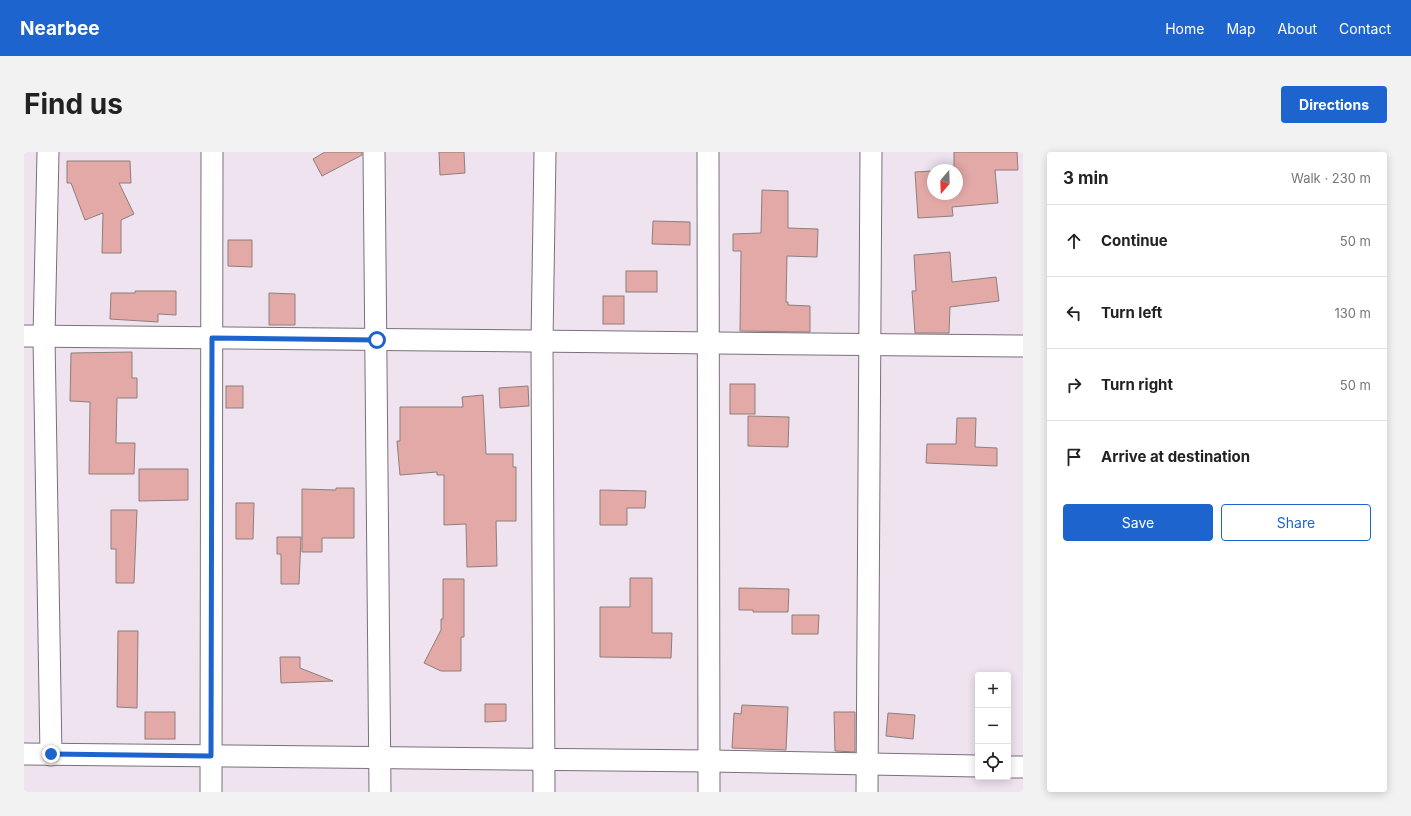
<!DOCTYPE html>
<html lang="en">
<head>
<meta charset="utf-8">
<style>
  :root { --surface:#fff; --page:#f2f2f2; --text:#222; --muted:#767676; --line:#e0e0e0; --accent:#1e64cf }
  body { margin:0; font-family:Inter,sans-serif; background:var(--page); color:var(--text) }
  .controls { position:absolute; right:12px; bottom:12px; display:grid; overflow:hidden; border-radius:4px; box-shadow:0 2px 10px #0003 }
  .controls button { width:36px; height:36px; display:grid; place-items:center; padding:0; border:0; border-bottom:1px solid var(--line); background:var(--surface); color:var(--text); font:20px sans-serif }
  .compass { position:absolute; left:903px; top:12px; width:36px; height:36px; border-radius:50%; background:var(--surface); box-shadow:0 2px 10px #0003; rotate:199deg }
  .stop { position:absolute; width:12px; height:12px; margin:-9px; border:3px solid #1e64cf; border-radius:50%; background:#fff }
  .stop.end { background:#1e64cf; border-color:#fff; box-shadow:0 1px 4px #0008 }
  .list { margin:0; padding:0; list-style:none }
  h2 { display:flex; justify-content:space-between; align-items:center; height:52px; margin:0; padding:0 16px; font-size:17px }
  h2 small { font-size:13px; font-weight:400; color:var(--muted) }
  .list li { display:grid; grid-template-columns:26px 1fr auto; gap:12px; align-items:center; box-sizing:border-box; height:72px; padding:0 16px; border-top:1px solid var(--line) }
  .list b { display:block; font-size:15px; white-space:nowrap }
  .list em { font-size:13px; font-style:normal; color:var(--muted) }
  .actions { display:flex; gap:8px; padding:12px 16px }
  .actions a { flex:1; padding:9px 0; border:1px solid var(--accent); border-radius:4px; text-align:center; font-size:14px; color:var(--accent) }
  .actions .main { background:var(--accent); color:#fff }
  .icon { flex:none; width:22px; height:22px; fill:none; stroke:currentColor; stroke-width:2; stroke-linecap:round; stroke-linejoin:round }
  .map { position:relative; flex:none; width:999px; height:640px; overflow:hidden; border-radius:4px }
  header { display:flex; align-items:center; gap:24px; box-sizing:border-box; height:56px; padding:0 20px; background:var(--accent); color:#fff }
  header strong { font-size:19px }
  nav { display:flex; gap:22px; margin-inline-start:auto; font-size:14px }
  .intro { display:flex; align-items:center; justify-content:space-between; box-sizing:border-box; height:96px; padding:0 24px }
  h1 { margin:0; font-size:28px }
  .button { padding:10px 18px; border-radius:4px; background:var(--accent); color:#fff; font-size:14px; font-weight:700 }
  main { display:flex; gap:24px; padding:0 24px }
  aside { flex:1; background:var(--surface); border-radius:4px; box-shadow:0 2px 10px #0003 }
  .map>svg:first-child { display:block }
  .building { fill:#e2a9a7; stroke:#8e7e7d }
  .lines { fill:none; stroke-linecap:round; stroke-linejoin:round }
  .minor-casing { stroke:#7a707b; stroke-width:23 }
  .minor { stroke:#fff; stroke-width:21 }
  .route { stroke:#1e64cf; stroke-width:5 }
</style>
</head>
<body>
<header>
<strong>Nearbee</strong>
<nav><a>Home</a><a>Map</a><a>About</a><a>Contact</a></nav>
</header>
<div class="intro"><h1>Find us</h1><a class="button">Directions</a></div>
<main>
<div class="map">
<svg width="999" height="640" viewBox="0 0 999 640">
  <rect width="100%" height="100%" fill="#eee3ef"/>
  <g class="building">
    <path d="M301,0H338V3L298,24L289,7Z"/>
    <path d="M415,0H440L441,21L416,23Z"/>
    <path d="M930,0H993L994,18H971L974,51L928,55L929,64L894,66L891,20L909,19V42H933V18H921L930,17Z"/>
    <path d="M43,9H106L107,31H95L110,62L97,68V101H78L79,61L61,68L47,31H43Z"/>
    <path d="M738,38L764,39V76L794,77L793,105L763,104L762,150H764V153L786,154V180L716,179L717,99H709V82L737,81Z"/>
    <path d="M629,69L666,70V93L628,92Z"/>
    <path d="M204,88H228V115L204,114Z"/>
    <path d="M926,100L928,130L972,125L975,149L926,155L925,181H891L888,139H892L890,103Z"/>
    <rect x="602" y="119" width="31" height="21"/>
    <path d="M111,139H152V163L134,162V170L86,167L87,141H111Z"/>
    <path d="M245,141L271,142V173H245Z"/>
    <rect x="579" y="144" width="21" height="28"/>
    <path d="M108,200V226H113V246H93L92,291H111L110,322H65L66,250L46,249L47,201Z"/>
    <rect x="706" y="232" width="25" height="30"/>
    <rect x="202" y="234" width="17" height="22"/>
    <path d="M504,234L505,254L476,256L475,236Z"/>
    <path d="M459,243L462,302H489V315H492V369H472L473,414L443,415L442,372L420,373V323H413V320L376,323L373,289H376V255H439L438,245Z"/>
    <path d="M724,264L765,265L764,295L724,294Z"/>
    <path d="M933,266H952L951,295L973,296V314L902,311L903,292H932Z"/>
    <path d="M115,317H164V348L115,349Z"/>
    <path d="M312,336H330V386H298V400H278V337L312,338Z"/>
    <path d="M576,338L622,339L621,356H603V373H576Z"/>
    <path d="M212,351H230L229,387H212Z"/>
    <path d="M87,358H113L110,431H92V397H87Z"/>
    <path d="M253,385H277L275,432H257V402H253Z"/>
    <path d="M606,426H628V481H648L647,506L576,505V455H606Z"/>
    <path d="M419,427H440V485H437V519H417L400,511L417,478V467H419Z"/>
    <path d="M715,436L765,437L764,460H729V458H715Z"/>
    <path d="M768,463H795L794,482H768Z"/>
    <path d="M94,479H114L113,556L93,555Z"/>
    <path d="M256,505H276V516L309,529L257,531Z"/>
    <path d="M461,552H482V569L461,570Z"/>
    <path d="M718,553L764,555L762,598L708,596L710,561L717,562Z"/>
    <rect x="121" y="560" width="30" height="27"/>
    <path d="M810,560H831V600L811,599Z"/>
    <path d="M864,561L891,563L889,587L862,584Z"/>
  </g>
  <g class="lines">
    <defs>
      <g id="minor">
        <path d="M24,0L20,185L27,603"/>
        <path d="M350,0L356,640"/>
        <path d="M684,0L685,640"/>
        <path d="M0,184L999,194"/>
        <path d="M0,602L686,609L954,614"/>
        <path d="M984,615H999"/>
        <path d="M187,640L188,0"/>
        <path d="M520,640L518,190L521,0"/>
        <path d="M843,640L847,0"/>
      </g>
    </defs>
    <use href="#minor" class="minor-casing"/>
    <use href="#minor" class="minor"/>
  </g>
  <g class="lines">
    <path class="route" d="M27,602L187,604L188,186L353,188"/>
  </g>
</svg>
<div class="controls">
<button>+</button>
<button>−</button>
<button><svg class="icon" aria-label="locate" viewBox="0 0 24 24"><circle cx="12" cy="12" r="6"/><path d="M12 2v4M12 18v4M2 12h4M18 12h4"/></svg></button>
</div>
<svg class="compass" viewBox="-18 -18 36 36"><path d="M0-13l5 13h-10z" fill="#e53935"/><path d="M0 13l5-13h-10z" fill="#767676"/></svg>
<div class="stop" style="left:353px;top:188px"></div>
<div class="stop end" style="left:27px;top:602px"></div>
</div>
<aside>
<h2>3 min<small>Walk · 230 m</small></h2>
<ul class="list">
<li><svg class="icon" aria-label="ahead" viewBox="0 0 24 24"><path d="M12 20V5M6 11l6-6 6 6"/></svg><div><b>Continue</b></div><em>50 m</em></li>
<li><svg class="icon" aria-label="left" viewBox="0 0 24 24"><path d="M17 20v-9H6M10 6l-5 5 5 5"/></svg><div><b>Turn left</b></div><em>130 m</em></li>
<li><svg class="icon" aria-label="right" viewBox="0 0 24 24"><path d="M7 20v-9h11M14 6l5 5-5 5"/></svg><div><b>Turn right</b></div><em>50 m</em></li>
<li><svg class="icon" aria-label="arrive" viewBox="0 0 24 24"><path d="M6 21V4h12l-3 4 3 4H6"/></svg><div><b>Arrive at destination</b></div></li>
</ul>
<div class="actions"><a class="main">Save</a><a>Share</a></div>
</aside>
</main>
</body>
</html>
